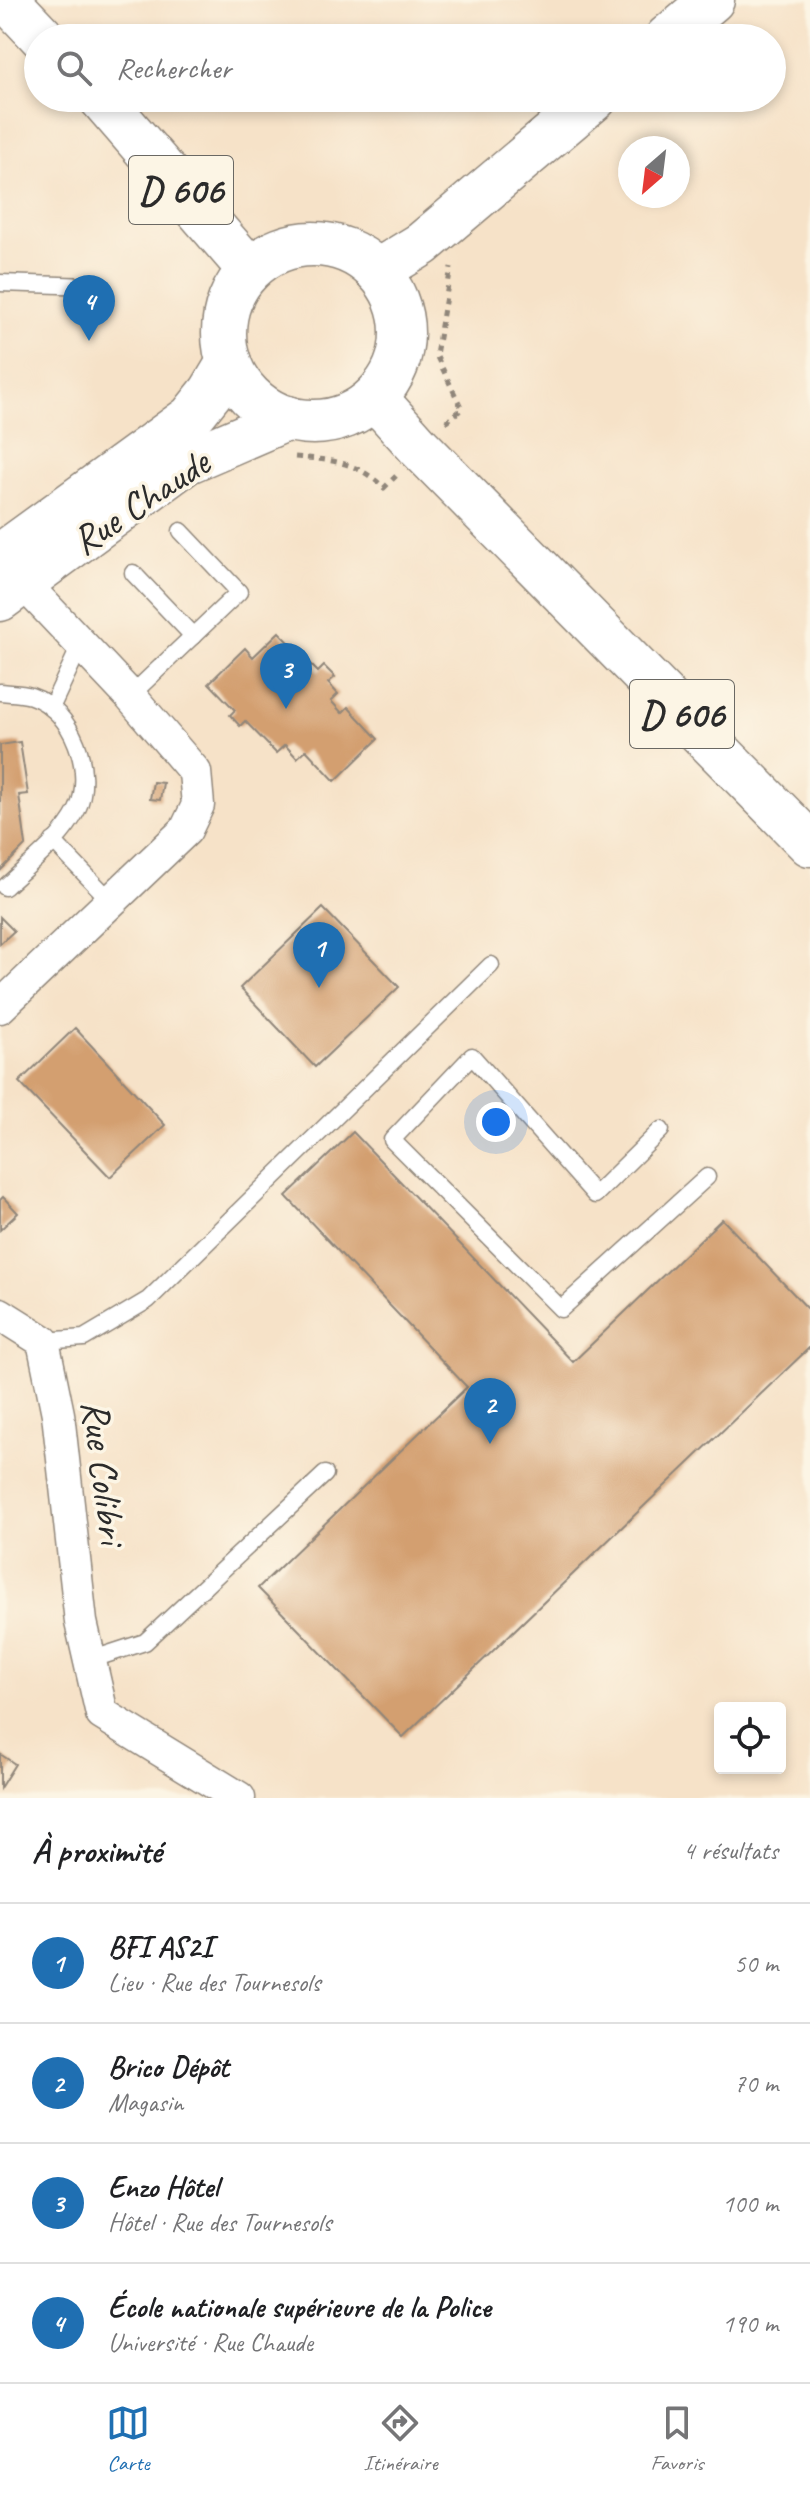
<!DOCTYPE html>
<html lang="fr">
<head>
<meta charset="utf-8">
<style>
  :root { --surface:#fff; --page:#f2f2f2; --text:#202124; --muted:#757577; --line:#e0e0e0; --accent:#1f6fb2 }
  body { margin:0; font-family:Caveat,sans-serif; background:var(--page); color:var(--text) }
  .controls { position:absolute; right:24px; bottom:24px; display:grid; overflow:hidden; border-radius:8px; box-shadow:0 4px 12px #0003 }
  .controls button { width:72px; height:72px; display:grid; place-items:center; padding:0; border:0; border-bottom:2px solid var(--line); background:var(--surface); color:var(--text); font:40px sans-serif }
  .compass { position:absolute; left:618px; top:136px; width:72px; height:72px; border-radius:50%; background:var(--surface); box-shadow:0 4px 12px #0003; rotate:208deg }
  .you { position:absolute; left:496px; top:1122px; width:28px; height:28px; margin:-20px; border:6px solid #fff; border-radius:50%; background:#1a73e8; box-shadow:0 0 0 12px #1a73e833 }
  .badge { display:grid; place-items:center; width:52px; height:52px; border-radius:50%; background:var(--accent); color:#fff; font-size:26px; font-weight:700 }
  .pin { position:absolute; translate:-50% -66px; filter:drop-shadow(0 2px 4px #0008) }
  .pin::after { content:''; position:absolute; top:42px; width:28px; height:24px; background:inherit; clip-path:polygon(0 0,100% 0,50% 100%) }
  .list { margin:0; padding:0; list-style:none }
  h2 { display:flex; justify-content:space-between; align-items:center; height:104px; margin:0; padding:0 32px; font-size:34px }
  h2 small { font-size:26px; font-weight:400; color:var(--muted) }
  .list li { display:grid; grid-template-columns:52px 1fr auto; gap:24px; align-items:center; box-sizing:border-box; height:120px; padding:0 32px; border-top:2px solid var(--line) }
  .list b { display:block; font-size:30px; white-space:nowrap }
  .list p { margin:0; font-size:26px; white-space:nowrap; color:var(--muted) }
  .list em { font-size:26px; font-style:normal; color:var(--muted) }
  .icon { flex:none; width:44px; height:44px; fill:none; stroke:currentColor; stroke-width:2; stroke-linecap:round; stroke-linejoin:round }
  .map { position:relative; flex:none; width:810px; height:1798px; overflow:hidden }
  .search { position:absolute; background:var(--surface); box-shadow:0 4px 12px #0003; left:24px; right:24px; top:24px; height:88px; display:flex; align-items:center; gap:20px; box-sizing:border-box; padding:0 28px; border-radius:44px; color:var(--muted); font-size:30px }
  .sheet { height:584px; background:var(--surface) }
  nav { display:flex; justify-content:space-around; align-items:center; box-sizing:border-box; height:112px; border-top:2px solid var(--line); background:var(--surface); font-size:22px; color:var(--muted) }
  nav a { display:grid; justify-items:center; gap:4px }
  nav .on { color:var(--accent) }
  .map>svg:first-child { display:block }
  .building { fill:#d39f70 }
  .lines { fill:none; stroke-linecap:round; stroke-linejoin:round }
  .lane-casing { stroke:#90867a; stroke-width:19 }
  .street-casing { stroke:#90867a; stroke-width:35 }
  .secondary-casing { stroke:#90867a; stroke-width:47 }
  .primary-casing { stroke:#90867a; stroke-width:47 }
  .path { stroke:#90867a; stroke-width:5; stroke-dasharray:6 6; stroke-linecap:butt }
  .lane { stroke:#fff; stroke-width:16 }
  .street { stroke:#fff; stroke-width:32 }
  .secondary { stroke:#fff; stroke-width:44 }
  .primary { stroke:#fff; stroke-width:44 }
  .labels { text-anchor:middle; stroke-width:7; stroke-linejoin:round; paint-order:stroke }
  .shield { fill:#fcf5e5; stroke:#6a6863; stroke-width:2 }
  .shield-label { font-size:38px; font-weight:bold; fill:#2b2b2b }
  .street-label { font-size:40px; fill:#2b2b2b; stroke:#fcf5e5 }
</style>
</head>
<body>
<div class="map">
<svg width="810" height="1798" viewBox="0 0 810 1798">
  <rect width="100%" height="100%" fill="#fcf5e5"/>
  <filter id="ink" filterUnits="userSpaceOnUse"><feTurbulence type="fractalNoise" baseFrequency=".0125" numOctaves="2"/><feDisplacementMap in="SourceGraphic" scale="16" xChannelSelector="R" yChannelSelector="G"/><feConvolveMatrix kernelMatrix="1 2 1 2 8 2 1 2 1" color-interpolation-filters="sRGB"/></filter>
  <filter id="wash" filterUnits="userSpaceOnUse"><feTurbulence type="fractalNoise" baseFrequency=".006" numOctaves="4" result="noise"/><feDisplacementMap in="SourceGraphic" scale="32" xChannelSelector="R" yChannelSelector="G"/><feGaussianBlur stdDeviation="1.8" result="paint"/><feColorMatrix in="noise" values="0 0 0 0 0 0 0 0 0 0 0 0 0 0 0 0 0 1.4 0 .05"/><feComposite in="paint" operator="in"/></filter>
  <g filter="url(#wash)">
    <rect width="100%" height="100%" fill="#f6e2c8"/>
    <g id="blocks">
      <g class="building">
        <path d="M279,632L318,672L324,666L335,677L328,683L338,694L331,701L342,713L348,707L378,739L335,781L306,750L297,758L285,745L276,753L245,721L240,726L230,715L235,710L209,683L245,648L253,657Z"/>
        <path d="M20,742L28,794L19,795L26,845L0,871V745Z"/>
        <path d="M153,782L163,783L160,800L150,799Z"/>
        <path d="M323,908L399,987L315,1067L240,988Z"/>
        <path d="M0,917L14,931L0,944Z"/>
        <path d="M75,1028L165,1125L110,1177L19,1082Z"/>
        <path d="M353,1132L573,1362L722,1219L810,1311V1347L403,1737L258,1588L467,1387L286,1196Z"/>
        <path d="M3,1197L18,1213L0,1230V1200Z"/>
        <path d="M0,1754L15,1764L0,1788Z"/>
      </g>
    </g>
  </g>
  <g filter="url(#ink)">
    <use href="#blocks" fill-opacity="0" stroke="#90867a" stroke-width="2"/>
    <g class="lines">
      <defs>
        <g id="lane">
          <path d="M0,283L90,286"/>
          <path d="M133,573L193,636"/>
          <path d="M0,692C10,693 22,693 31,696C73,710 95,772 77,810C62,840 28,865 5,887"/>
          <path d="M130,696L239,592L181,531"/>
          <path d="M51,708L81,644"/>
          <path d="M53,841L110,900"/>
          <path d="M661,1130L595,1195L472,1056L392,1140L561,1309L707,1177"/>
          <path d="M43,1341L84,1338L148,1300L491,965"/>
          <path d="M90,1660L145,1642L325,1474"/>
        </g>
        <g id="street">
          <path d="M0,1007L186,830L198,805L195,772L130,696L10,569"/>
          <path d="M0,1314L43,1341L58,1414L81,1622L102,1714L239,1798"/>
        </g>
        <g id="secondary">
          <path d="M667,38L712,0"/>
          <path d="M378,271L422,244L595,98"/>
          <path d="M0,556L191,417L211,392L229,362"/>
          <path d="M0,599L186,462L288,418"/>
        </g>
        <g id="primary">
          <path d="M7,0L43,38"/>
          <path d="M101,98L249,269"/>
          <circle cx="313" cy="333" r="89"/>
          <path d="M375,398L419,447L810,844"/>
        </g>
      </defs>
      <use href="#lane" class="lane-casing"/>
      <use href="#street" class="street-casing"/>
      <use href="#secondary" class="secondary-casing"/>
      <use href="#primary" class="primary-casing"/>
      <g class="path">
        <path d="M446,422L462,409L436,355L451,267"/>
        <path d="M295,457C331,460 357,461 384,488L396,476"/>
      </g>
      <use href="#lane" class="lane"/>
      <use href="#street" class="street"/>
      <use href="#secondary" class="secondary"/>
      <use href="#primary" class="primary"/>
    </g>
  </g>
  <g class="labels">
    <g class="shield">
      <rect x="129" y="156" width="104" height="68" rx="6"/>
      <rect x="630" y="680" width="104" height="68" rx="6"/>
    </g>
    <g class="shield-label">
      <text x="181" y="203">D 606</text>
      <text x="682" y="727">D 606</text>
    </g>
    <g class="street-label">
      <text transform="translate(140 501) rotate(-34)" y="14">Rue Chaude</text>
      <text transform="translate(105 1472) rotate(83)" y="14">Rue Colibri</text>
    </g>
  </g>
</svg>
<div class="controls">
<button><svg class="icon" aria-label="locate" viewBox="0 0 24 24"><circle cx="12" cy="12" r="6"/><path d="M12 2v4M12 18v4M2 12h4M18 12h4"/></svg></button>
</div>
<svg class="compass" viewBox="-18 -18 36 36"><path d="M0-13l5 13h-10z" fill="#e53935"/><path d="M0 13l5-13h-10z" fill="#757577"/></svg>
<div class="you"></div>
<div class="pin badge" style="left:319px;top:988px">1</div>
<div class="pin badge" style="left:490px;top:1444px">2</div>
<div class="pin badge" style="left:286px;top:709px">3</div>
<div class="pin badge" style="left:89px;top:341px">4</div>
<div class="search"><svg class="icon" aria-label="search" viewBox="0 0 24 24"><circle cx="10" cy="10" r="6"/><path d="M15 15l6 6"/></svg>Rechercher</div>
</div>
<section class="sheet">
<h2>À proximité<small>4 résultats</small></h2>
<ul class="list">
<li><span class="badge">1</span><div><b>BFI AS2I</b><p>Lieu · Rue des Tournesols</p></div><em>50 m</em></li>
<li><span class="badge">2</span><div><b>Brico Dépôt</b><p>Magasin</p></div><em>70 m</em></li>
<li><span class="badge">3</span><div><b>Enzo Hôtel</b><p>Hôtel · Rue des Tournesols</p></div><em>100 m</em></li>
<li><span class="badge">4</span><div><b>École nationale supérieure de la Police</b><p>Université · Rue Chaude</p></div><em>190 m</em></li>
</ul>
</section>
<nav>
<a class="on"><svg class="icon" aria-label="map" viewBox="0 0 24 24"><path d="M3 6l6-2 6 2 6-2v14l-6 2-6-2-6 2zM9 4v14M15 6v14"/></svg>Carte</a>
<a><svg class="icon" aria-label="directions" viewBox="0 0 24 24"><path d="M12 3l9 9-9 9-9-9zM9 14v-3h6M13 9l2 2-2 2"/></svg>Itinéraire</a>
<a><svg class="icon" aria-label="saved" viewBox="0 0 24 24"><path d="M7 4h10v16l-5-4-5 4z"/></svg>Favoris</a>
</nav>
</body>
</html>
